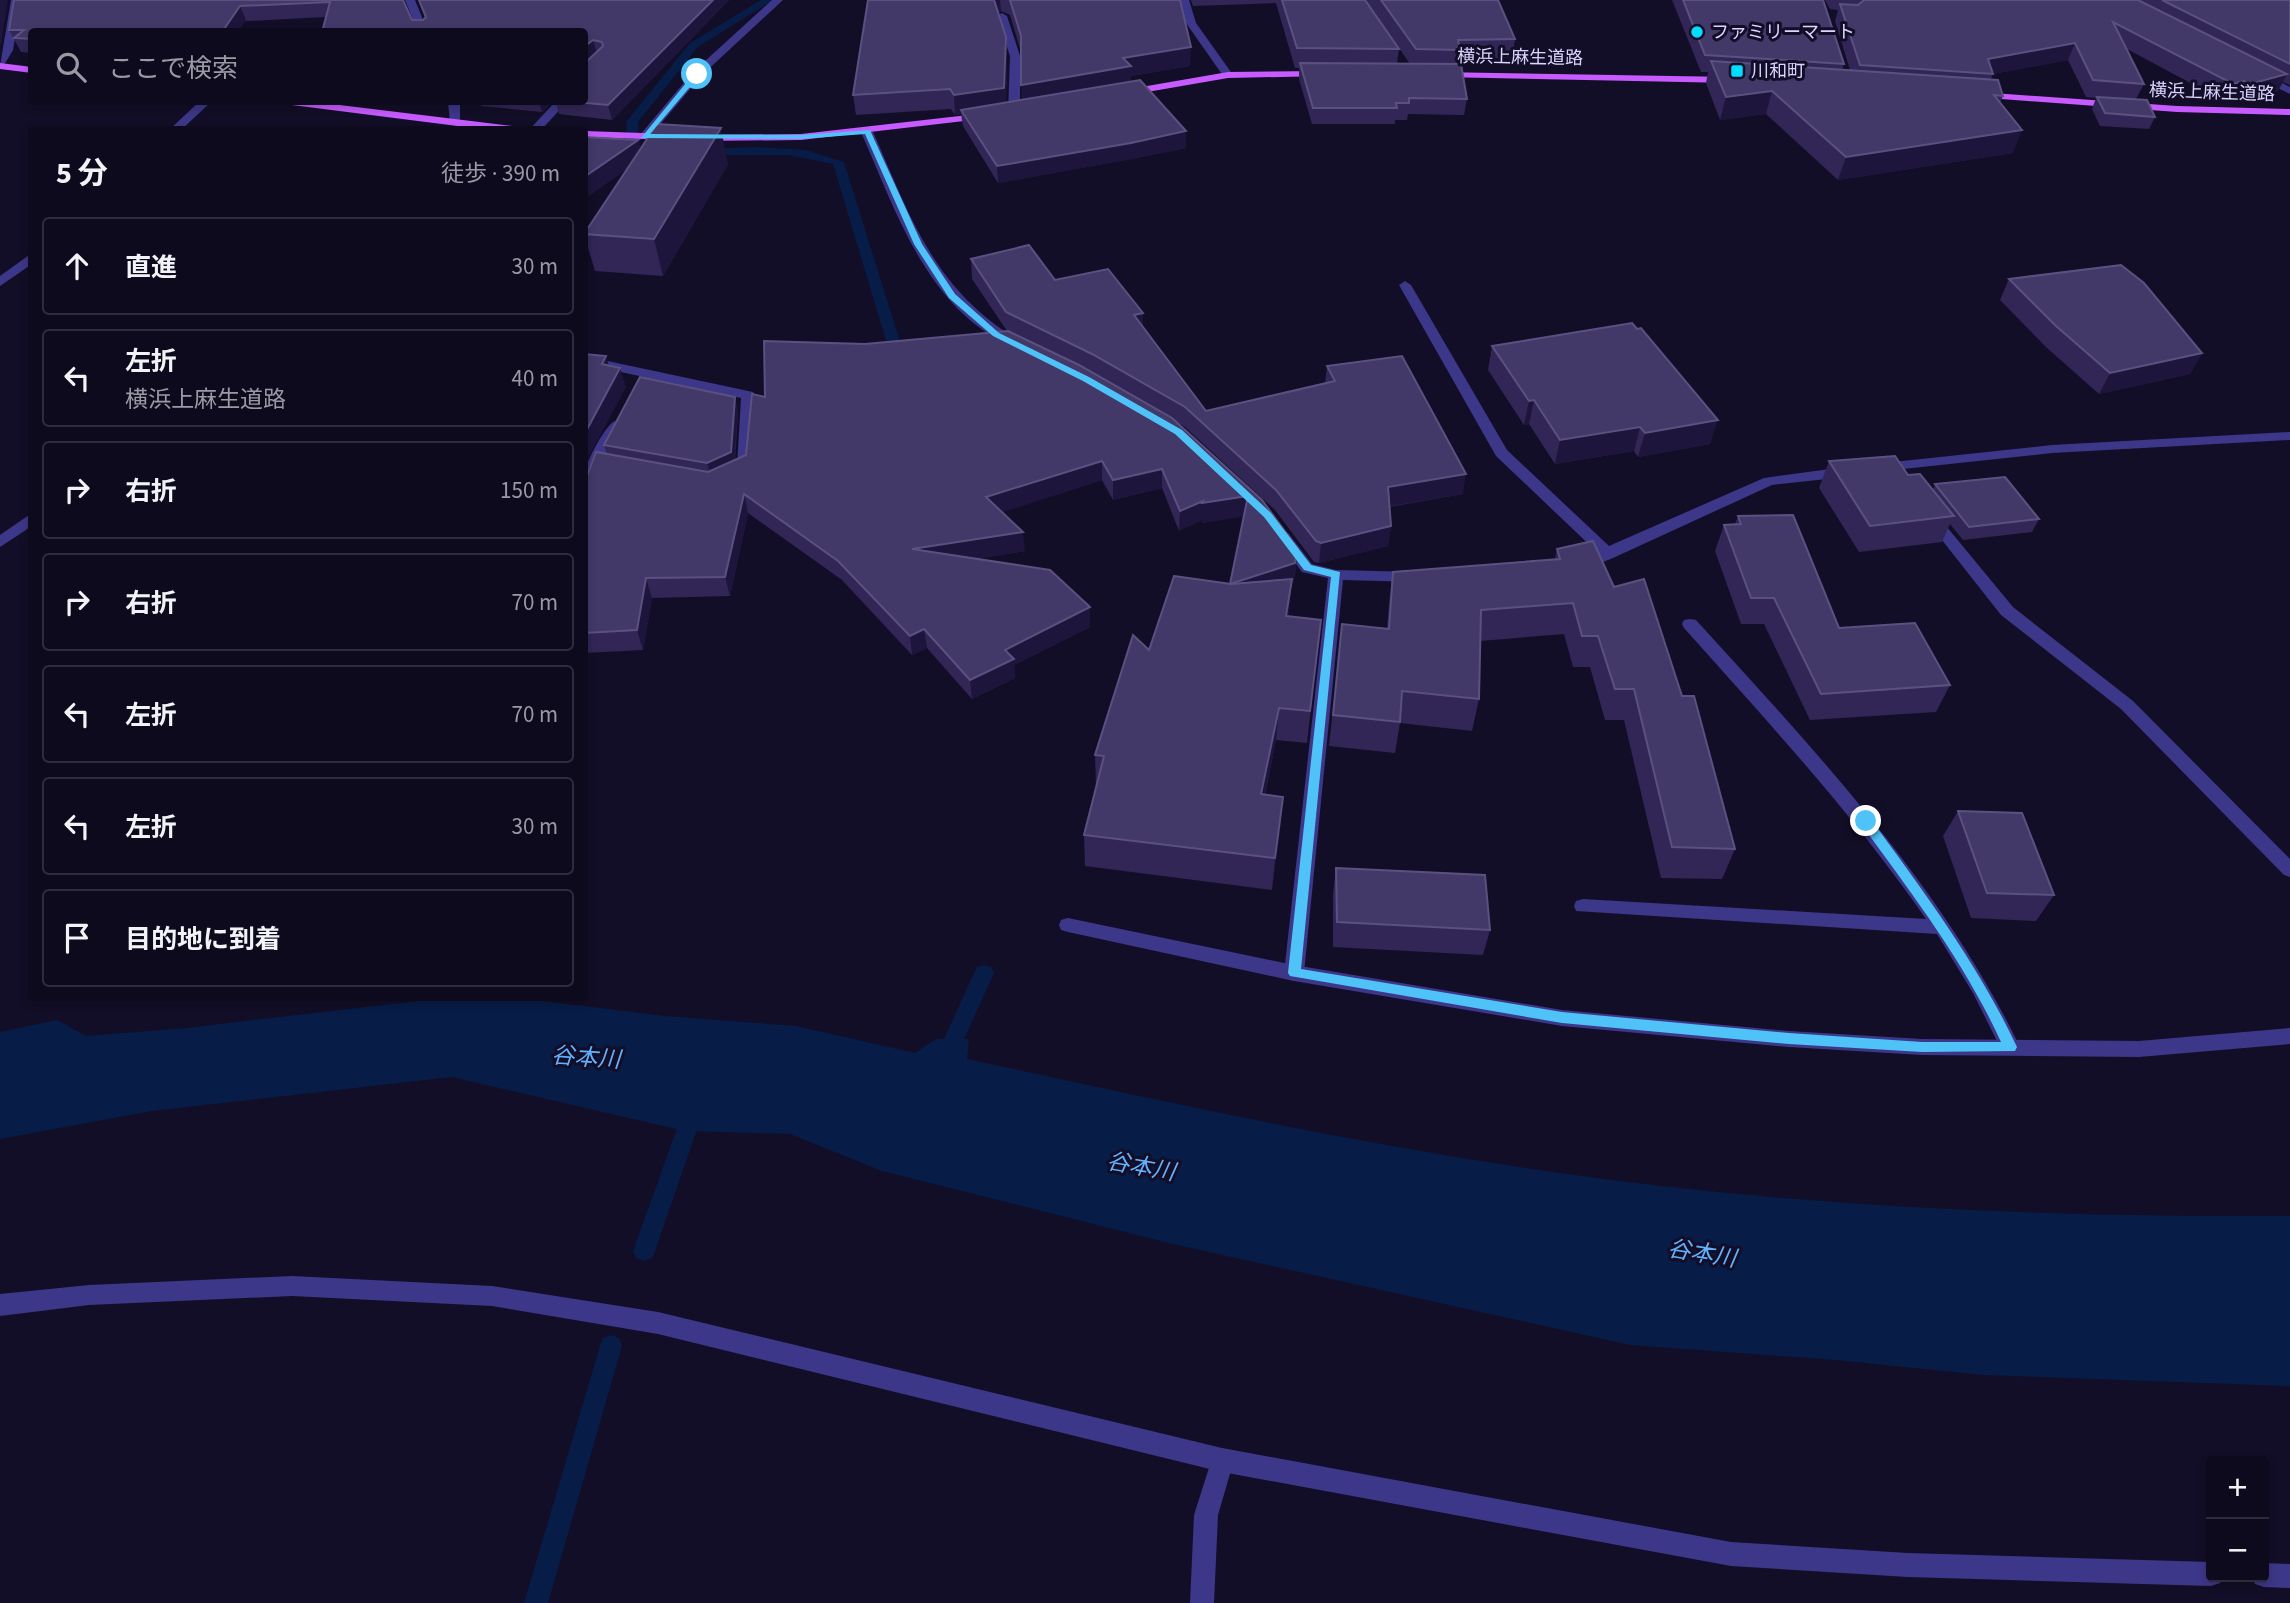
<!DOCTYPE html>
<html lang="ja">
<head>
<meta charset="utf-8">
<style>
  :root { --surface:#0e0a1d; --page:#171326; --text:#f1f3f6; --muted:#9b9aa4; --line:#2e2b3b }
  body { margin:0; font-family:"Source Sans 3","Noto Sans JP",sans-serif; background:var(--page); color:var(--text) }
  .controls { position:absolute; right:21px; bottom:21px; display:grid; overflow:hidden; border-radius:7px; box-shadow:0 4px 10px #0003 }
  .controls button { width:63px; height:63px; display:grid; place-items:center; padding:0; border:0; border-bottom:2px solid var(--line); background:var(--surface); color:var(--text); font:35px sans-serif }
  .stop { position:absolute; width:21px; height:21px; margin:-16px; border:5px solid #4fc3f7; border-radius:50%; background:#fff }
  .stop.end { background:#4fc3f7; border-color:#fff; box-shadow:0 2px 7px #0008 }
  .list { margin:0; padding:0; list-style:none }
  h2 { display:flex; justify-content:space-between; align-items:center; height:91px; margin:0; padding:0 28px; font-size:30px }
  h2 small { font-size:23px; font-weight:400; color:var(--muted) }
  .list li { display:grid; grid-template-columns:46px 1fr auto; gap:21px; align-items:center; box-sizing:border-box; height:98px; margin:0 14px 14px; padding:0 14px; border:2px solid var(--line); border-radius:7px }
  .list b { display:block; font-size:26px; white-space:nowrap }
  .list p { margin:0; font-size:23px; white-space:nowrap; color:var(--muted) }
  .list em { font-size:23px; font-style:normal; color:var(--muted) }
  .icon { flex:none; width:38px; height:38px; fill:none; stroke:currentColor; stroke-width:2; stroke-linecap:round; stroke-linejoin:round }
  .map { position:relative; flex:none; width:2290px; height:1603px; overflow:hidden }
  .search { position:absolute; background:var(--surface); box-shadow:0 4px 10px #0003; left:28px; top:28px; width:560px; height:77px; display:flex; align-items:center; gap:18px; box-sizing:border-box; padding:0 24px; border-radius:7px; color:var(--muted); font-size:26px }
  .panel { position:absolute; background:var(--surface); box-shadow:0 4px 10px #0003; left:28px; top:126px; width:560px; height:875px; border-radius:7px }
  .map>svg:first-child { display:block }
  .water { fill:#071c47 }
  .lines { fill:none; stroke-linecap:round; stroke-linejoin:round }
  .stream { fill:#071c47; fill-rule:evenodd }
  .lane { fill:#3d3789; fill-rule:evenodd }
  .street { fill:#3d3789; fill-rule:evenodd }
  .primary { fill:#c75bff; fill-rule:evenodd }
  .wall { fill:#312656; fill-rule:evenodd }
  .shaded-wall { fill:#1d153b }
  .building { fill:#433968; stroke:#5b5180; stroke-width:2 }
  .route { fill:#4fc3f7 }
  .poi-dot { fill:#0df; stroke:#130e27; stroke-width:2.5 }
  .labels { text-anchor:middle; stroke-width:6; stroke-linejoin:round; paint-order:stroke }
  .far-poi-label { font-size:18px; fill:#dbd4ff; stroke:#130e27; text-anchor:start }
  .far-street-label { font-size:18px; fill:#dbd4ff; stroke:#130e27 }
  .water-label { font-size:23px; font-style:italic; fill:#62b1ff; stroke:#130e27 }
</style>
</head>
<body>
<div class="map">
<svg width="2290" height="1603" viewBox="0 0 2290 1603">
  <rect width="100%" height="100%" fill="#130e27"/>
  <path class="water" d="M443,998H518L665,1016L796,1026L915,1053L936,1039H969L967,1059C1161,1101 1357,1144 1553,1172C1797,1207 2045,1217 2290,1216V1386L1983,1375L1836,1360L1630,1345L1173,1244L882,1171L790,1134L685,1131L452,1077L152,1111L0,1139V1032L57,1020L86,1036L186,1028Z"/>
  <g class="lines">
    <g class="stream">
      <path d="M761,0H773L698,47L638,122L640,152L634,155L628,154L626,122L690,43Z"/>
      <path d="M755,147L806,150L844,162L907,364L905,367L900,368L893,364L833,164L789,155H704L698,152L704,149Z"/>
      <path d="M984,965L991,967L994,973L955,1059L952,1065L945,1068L938,1065L935,1059L974,973L977,967Z"/>
      <path d="M694,1100L701,1103L704,1109L655,1251L652,1258L644,1261L636,1258L633,1251L684,1109L687,1103Z"/>
      <path d="M611,1335L619,1338L622,1346L548,1603H524L600,1346L603,1338Z"/>
    </g>
    <g class="lane">
      <path d="M1179,0H1189L1196,23L1233,75L1232,77H1224L1186,23Z"/>
      <path d="M199,102H211L181,130H169Z"/>
      <path d="M555,102H567L541,130H529Z"/>
      <path d="M867,129L873,132C911,218 933,288 1018,340V346C1007,348 998,339 989,334C921,291 892,202 861,132Z"/>
      <path d="M32,253V264L0,286V276Z"/>
      <path d="M1405,281L1411,285L1507,450L1609,546L1764,478L1845,467L1852,472L1845,477L1772,485L1613,558L1585,569H1575L1572,565L1597,552L1496,456L1399,285Z"/>
      <path d="M32,513V526L0,547V535Z"/>
      <path d="M1283,531L1288,533L1312,564L1336,570L1417,572L1425,577L1417,582L1343,580L1304,973L1301,979L1294,981L1287,979L1284,973L1328,578L1302,572L1275,536Z"/>
      <path d="M1690,619L1696,620C1817,753 1941,884 2020,1047L2017,1053L2010,1055L2003,1053L1973,993L1937,934L1576,911L1574,906L1576,901L1583,899L1926,919C1854,815 1768,722 1684,628L1682,624L1684,620Z"/>
      <path d="M292,1276L492,1286L658,1312L1222,1448L1731,1542L1908,1553L2211,1562V1577H2222L2220,1583L2211,1586L1908,1577L1731,1566L1222,1472L658,1334L492,1306L292,1296L89,1305L0,1316V1294L89,1285Z"/>
      <path d="M2264,1563L2290,1564V1588L2264,1587L2255,1584L2252,1577H2264Z"/>
    </g>
    <g class="street">
      <path d="M11,0H21L13,50L4,65L0,66Z"/>
      <path d="M405,0H415L428,32H418Z"/>
      <path d="M772,0H783L701,76L648,139H640V135L693,72Z"/>
      <path d="M1002,13L1007,16L1020,56V113L1014,116L1008,113L1010,56L997,16Z"/>
      <path d="M2255,73H2263L2290,87V94L2255,77Z"/>
      <path d="M448,102H460V125L450,123Z"/>
      <path d="M584,356L753,392L755,395L749,472L734,478L727,473L737,467L741,398L584,364Z"/>
      <path d="M615,421L622,425L602,463L591,495L584,500C584,490 583,479 585,470C588,459 606,424 615,421Z"/>
      <path d="M2290,432V440L2052,453L1903,469L1910,479L1903,484L1898,482L1886,466L1893,462L2052,445Z"/>
      <path d="M1932,513L1937,515L2013,607L2133,701L2290,859V877L2284,875L2121,709L2001,615L1927,521L1925,518L1927,515Z"/>
      <path d="M1068,918L1294,965L1562,1010L1789,1031L1922,1039L2139,1041L2290,1028V1044L2139,1057L1922,1055L1789,1047L1562,1026L1294,981L1068,932L1061,930L1059,925L1061,920Z"/>
      <path d="M1222,1448L1230,1452L1234,1460L1218,1515L1214,1603H1190L1194,1515L1214,1452Z"/>
    </g>
    <g class="primary">
      <path d="M0,63L32,67V73L0,69Z"/>
      <path d="M1322,71L1326,72V76L1228,78L1124,96L1119,93L1124,90L1228,72Z"/>
      <path d="M1437,72L1731,77L1736,80L1731,83L1441,77L1437,76Z"/>
      <path d="M1979,92L2177,106L2290,109V115L2177,112L1975,97L1974,95Z"/>
      <path d="M286,102H315L521,127L526,130H489L292,105Z"/>
      <path d="M986,113L990,114V118L801,140L700,141L694,138L700,135L801,134Z"/>
      <path d="M584,131L672,134L678,137L672,140L584,137Z"/>
    </g>
  </g>
  <g class="wall">
    <path d="M14,0H403L412,20H423L425,18L418,0H729L612,120L559,114L556,102H584V32L326,17L32,32V53L21,52L9,30Z"/>
    <path d="M868,0H1180L1190,66L1131,76V81L1186,131V148L1131,159L998,183L963,126L961,114L955,115L951,109L856,115L853,95ZM1001,11L1010,15L1021,52L1022,100L1006,102L1007,56L1006,37L998,13Z"/>
    <path d="M1191,0H1365L1399,49L1397,64H1410L1366,0H1498L1515,39L1512,58L1458,59L1457,64L1467,99L1464,115L1408,114L1407,120H1395V124H1312L1299,79V68H1295L1276,3L1193,6Z"/>
    <path d="M1672,0H1823L1844,64L1842,70H1850L1835,21L1838,10L1830,9L1825,0H2290V85L2283,82L2278,91L2241,101L2235,98L2224,101L2127,49L2144,84L2136,99L2155,117L2149,129L2100,126L2092,109L2096,98L2086,97L2068,60L1993,74L1991,79L2003,96L2000,103L2013,153L1838,180L1766,114L1720,120L1706,83L1708,72H1701Z"/>
    <path d="M479,102H552L542,112L481,106Z"/>
    <path d="M584,137L638,140L640,150L728,164L663,276L595,271L584,234L628,168L584,199Z"/>
    <path d="M971,259L1055,280L1143,313V327L1206,411L1325,383L1327,366L1463,494L1389,507L1391,526L1388,546L1319,563L1314,562L1275,510L1185,427L1177,422L1296,568L1293,583H1291L1288,617L1321,620L1307,743L1276,740L1265,795L1283,797L1272,890L1085,866L1084,835L1096,786L1095,755L1149,650L1230,584L1244,516L1202,523V520L1179,531L1162,488L1113,500L1102,480L1002,512L1025,551L976,559L1090,627L1014,665L1015,678L972,699L927,648L912,655L842,580L748,513L730,596L652,598L643,650L584,653V478L607,454L604,445L738,410L735,460L746,455L765,397L865,344L1007,331L972,279Z"/>
    <path d="M2009,279L2202,353L2190,374L2099,394L2046,347L2000,300Z"/>
    <path d="M1492,346L1710,444L1638,457L1634,451L1555,464L1529,424L1524,425L1488,370Z"/>
    <path d="M1829,461L1908,475L1933,490L1935,484L2039,519L2032,532L1963,540L1950,524L1942,542L1859,552L1819,488Z"/>
    <path d="M1738,516L1839,628L1950,685L1936,712L1810,720L1764,624H1741L1715,551L1724,525L1735,524Z"/>
    <path d="M1557,549L1614,587L1682,696L1735,849L1722,879L1661,878L1624,720H1605L1590,667H1573L1564,634L1480,641L1479,699L1472,731L1400,723L1395,753L1329,746L1342,624L1387,629L1389,604L1393,572L1555,559Z"/>
    <path d="M1958,811L2054,895L2036,921L1971,918L1943,836Z"/>
    <path d="M1336,868L1490,930L1483,955L1333,947V894Z"/>
  </g>
  <g class="shaded-wall">
    <path d="M0,0H8L1,44L0,43Z"/>
    <path d="M713,0H729L612,120L608,105Z"/>
    <path d="M993,0H1000L1001,11L995,17Z"/>
    <path d="M240,6L246,20L238,32H222Z"/>
    <path d="M1006,37L1007,56L1006,108L961,110V114L955,115L954,95Z"/>
    <path d="M593,40L597,54L584,65V47Z"/>
    <path d="M2075,43L2068,60L1993,74L1988,59Z"/>
    <path d="M1191,47L1190,66L1131,76V85L1023,105L1021,85L1123,58Z"/>
    <path d="M2287,74L2278,91L2241,101L2250,84Z"/>
    <path d="M2244,81L2235,98L2224,101L2233,84Z"/>
    <path d="M1772,91L1766,114L1720,120L1726,97Z"/>
    <path d="M539,102H552L542,112Z"/>
    <path d="M721,128L728,164L663,276L654,239Z"/>
    <path d="M2022,130L2013,153L1838,180L1846,157Z"/>
    <path d="M1186,131V148L1131,159L998,183L997,166Z"/>
    <path d="M638,140L642,158L584,199V177Z"/>
    <path d="M1143,313V333L1134,315Z"/>
    <path d="M2202,353L2190,374L2099,394L2110,373Z"/>
    <path d="M606,356L612,375L602,364Z"/>
    <path d="M620,368L626,387L584,466V435Z"/>
    <path d="M735,397L738,410L734,465L711,476L707,463Z"/>
    <path d="M1534,400L1529,424L1524,425L1529,401Z"/>
    <path d="M1718,420L1710,444L1638,457L1645,433Z"/>
    <path d="M1640,427L1634,451L1555,464L1560,440Z"/>
    <path d="M1102,461V480L988,517L986,497Z"/>
    <path d="M1162,469V488L1113,500V480Z"/>
    <path d="M1466,474L1463,494L1385,507L1388,487Z"/>
    <path d="M744,494L748,513L730,596L725,577Z"/>
    <path d="M1248,496L1247,516L1202,523V520L1179,531L1180,511L1203,501Z"/>
    <path d="M1391,526L1388,546L1319,563L1321,543Z"/>
    <path d="M1023,532L1025,551L915,569L912,549Z"/>
    <path d="M1298,549L1296,568L1293,583H1291L1289,612L1283,649L1230,584Z"/>
    <path d="M646,578L652,598L643,650L637,630Z"/>
    <path d="M1090,607V627L1014,665L1015,678L972,699L970,680L1005,650Z"/>
    <path d="M924,629L927,648L912,655L910,636Z"/>
    <path d="M1279,708L1276,740L1258,826L1261,794Z"/>
    <path d="M1283,797L1280,829L1272,890L1275,858Z"/>
  </g>
  <g class="building">
    <path d="M14,0H403L412,20H423L426,17L419,0H713L608,105L576,102H584V64L603,46L602,42L593,40L584,47V32H322L330,2L240,6L222,32H32V39L14,38L24,30H9Z"/>
    <path d="M868,0H994L1006,37L1004,88L954,95L950,89L853,95Z"/>
    <path d="M1010,0H1180L1191,47L1123,58L1131,66L1021,85V36Z"/>
    <path d="M1282,0H1365L1399,49L1297,48Z"/>
    <path d="M1381,0H1498L1515,39L1458,40L1460,50L1416,49Z"/>
    <path d="M1683,0H1823L1844,64L1705,55Z"/>
    <path d="M1864,0H2138L2287,74L2250,84L2244,81L2233,84L2113,22L2144,84L2093,80L2075,43L1988,59L1993,74L1860,65L1840,4L1858,5Z"/>
    <path d="M2162,0H2290V64Z"/>
    <path d="M1711,61L1998,80L2003,96L1994,95L2022,130L1846,157L1772,91L1726,97Z"/>
    <path d="M1300,63L1461,64L1467,99L1409,98V103H1396L1397,108H1313Z"/>
    <path d="M1140,80L1186,131L1131,143L997,166L961,110Z"/>
    <path d="M2097,97L2147,100L2155,117L2105,113Z"/>
    <path d="M657,124L721,128L654,239L584,234Z"/>
    <path d="M584,137L638,140L584,177Z"/>
    <path d="M1029,245L1055,280L1108,269L1143,313L1134,315L1206,411L1335,381L1327,366L1402,356L1466,474L1388,487L1391,526L1321,543L1316,541L1276,490L1185,407L1092,354L1006,312L971,259Z"/>
    <path d="M2121,265L2144,283L2202,353L2110,373L2056,326L2009,279Z"/>
    <path d="M1632,323L1637,329L1641,328L1718,420L1645,433L1640,427L1560,440L1534,400L1529,401L1492,346Z"/>
    <path d="M1008,331L1079,365L1172,418L1262,500L1298,549L1295,563L1230,584L1248,496L1202,503L1203,501L1180,511L1162,469L1113,480L1102,461L986,497L1023,532L912,549L1050,570L1090,607L1005,650L1014,659L970,680L924,629L910,636L838,561L744,494L725,577L646,578L637,630L584,633V478L587,476L596,452L708,472L746,455L752,394L765,397L764,341L865,344Z"/>
    <path d="M584,354L606,356L602,364L620,368L584,435Z"/>
    <path d="M640,377L735,397L731,452L707,463L604,445Z"/>
    <path d="M1895,456L1908,475L1920,474L1954,516L1870,526L1829,461Z"/>
    <path d="M2005,477L2039,519L1969,527L1935,484Z"/>
    <path d="M1793,515L1839,628L1915,623L1950,685L1821,694L1774,598H1751L1724,525L1741,524L1738,516Z"/>
    <path d="M1593,541L1614,587L1644,579L1682,696H1694L1735,849L1672,847L1634,689H1615L1598,636H1582L1573,603L1481,610L1479,699L1402,691L1400,722L1333,715L1342,624L1389,629L1393,572L1560,559L1557,549Z"/>
    <path d="M1174,576L1231,584L1292,579L1286,616L1321,620L1310,711L1279,708L1261,794L1283,797L1275,858L1084,835L1104,756L1095,755L1133,635L1149,650Z"/>
    <path d="M1958,811L2022,813L2054,895L1987,893Z"/>
    <path d="M1336,868L1485,875L1490,930L1337,922Z"/>
  </g>
  <path class="route" d="M695,72L701,74L650,134L801,135L870,130L922,244L955,294L999,333L1089,377L1182,430L1271,513L1311,565L1340,572L1301,969L1562,1012L1789,1033L1922,1042H2001C1965,963 1912,894 1861,824L1860,821L1866,817L1870,818C1924,892 1978,964 2017,1047L2015,1051L1922,1052L1789,1044L1562,1023L1290,976L1288,973L1331,577L1304,570L1264,517L1175,434L1083,381L993,336L949,298L914,244L865,134L801,139L641,138Z"/>
  <g class="poi-dot">
    <circle cx="1697" cy="32" r="7"/>
    <rect x="1730" y="64" width="14" height="14" rx="3.5"/>
  </g>
  <g class="labels">
    <g class="far-poi-label">
      <text x="1711" y="38">ファミリーマート</text>
      <text x="1751" y="77">川和町</text>
    </g>
    <g class="far-street-label">
      <text transform="translate(1520 57) rotate(1)" y="6">横浜上麻生道路</text>
      <text transform="translate(2212 92) rotate(2)" y="6">横浜上麻生道路</text>
    </g>
    <g class="water-label">
      <text transform="translate(586 1057) rotate(4)" y="8">谷本川</text>
      <text transform="translate(1141 1166) rotate(10)" y="8">谷本川</text>
      <text transform="translate(1702 1253) rotate(9)" y="8">谷本川</text>
    </g>
  </g>
</svg>
<div class="controls">
<button>+</button>
<button>−</button>
</div>
<div class="stop" style="left:697px;top:74px"></div>
<div class="stop end" style="left:1866px;top:821px"></div>
<div class="search"><svg class="icon" aria-label="search" viewBox="0 0 24 24"><circle cx="10" cy="10" r="6"/><path d="M15 15l6 6"/></svg>ここで検索</div>
<section class="panel">
<h2>5 分<small>徒歩 · 390 m</small></h2>
<ul class="list">
<li><svg class="icon" aria-label="ahead" viewBox="0 0 24 24"><path d="M12 20V5M6 11l6-6 6 6"/></svg><div><b>直進</b></div><em>30 m</em></li>
<li><svg class="icon" aria-label="left" viewBox="0 0 24 24"><path d="M17 20v-9H6M10 6l-5 5 5 5"/></svg><div><b>左折</b><p>横浜上麻生道路</p></div><em>40 m</em></li>
<li><svg class="icon" aria-label="right" viewBox="0 0 24 24"><path d="M7 20v-9h11M14 6l5 5-5 5"/></svg><div><b>右折</b></div><em>150 m</em></li>
<li><svg class="icon" aria-label="right" viewBox="0 0 24 24"><path d="M7 20v-9h11M14 6l5 5-5 5"/></svg><div><b>右折</b></div><em>70 m</em></li>
<li><svg class="icon" aria-label="left" viewBox="0 0 24 24"><path d="M17 20v-9H6M10 6l-5 5 5 5"/></svg><div><b>左折</b></div><em>70 m</em></li>
<li><svg class="icon" aria-label="left" viewBox="0 0 24 24"><path d="M17 20v-9H6M10 6l-5 5 5 5"/></svg><div><b>左折</b></div><em>30 m</em></li>
<li><svg class="icon" aria-label="arrive" viewBox="0 0 24 24"><path d="M6 21V4h12l-3 4 3 4H6"/></svg><div><b>目的地に到着</b></div></li>
</ul>
</section>
</div>
</body>
</html>
